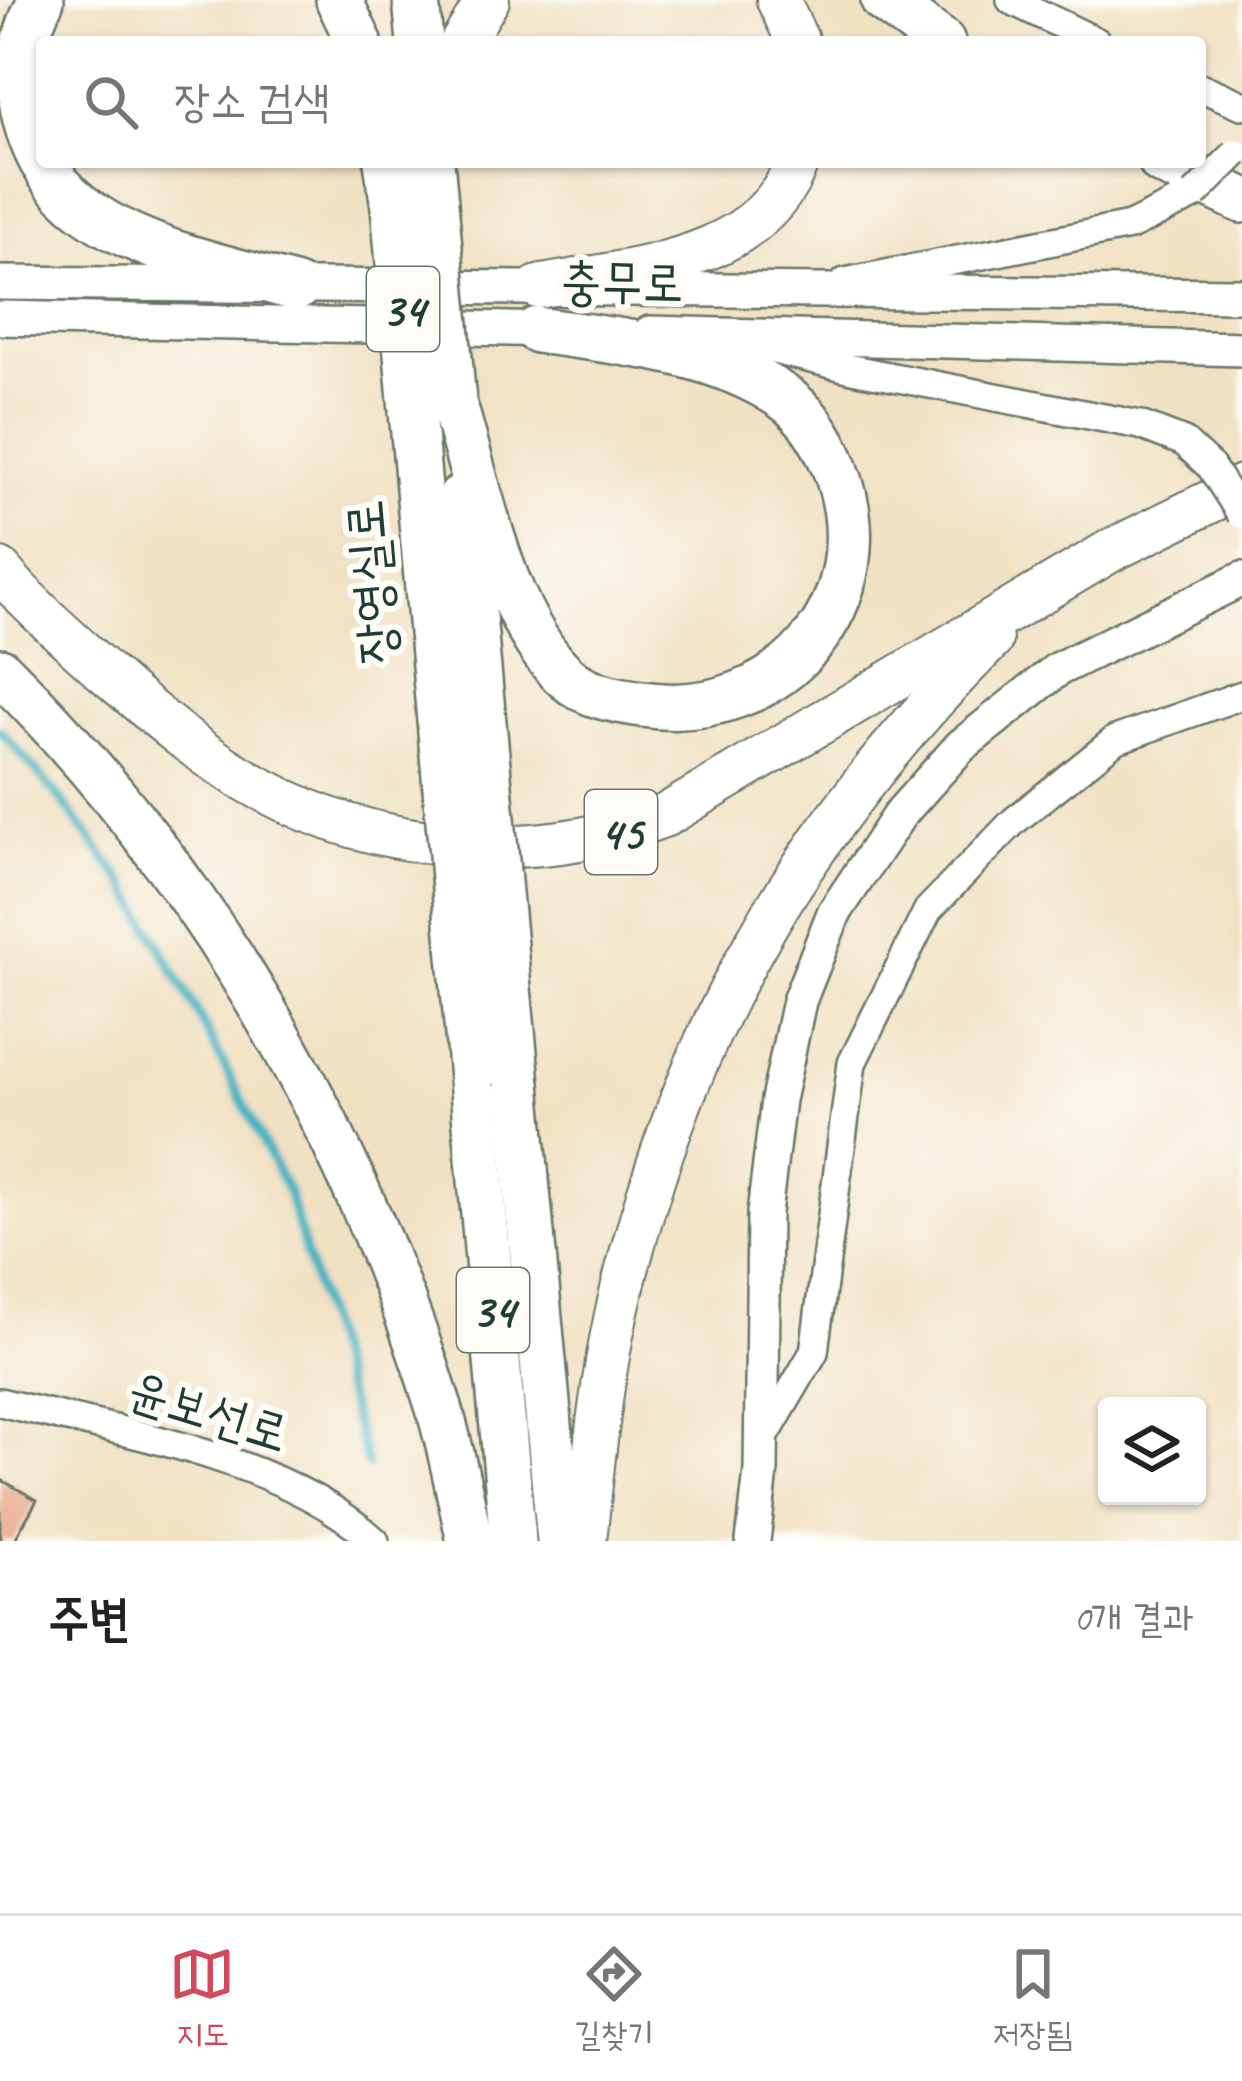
<!DOCTYPE html>
<html lang="ko">
<head>
<meta charset="utf-8">
<style>
  :root { --surface:#fff; --page:#f2f2f2; --text:#222; --muted:#767676; --line:#e0e0e0; --accent:#d1495b }
  body { margin:0; font-family:Caveat,"Poor Story",sans-serif; background:var(--page); color:var(--text) }
  .controls { position:absolute; right:36px; bottom:36px; display:grid; overflow:hidden; border-radius:12px; box-shadow:0 3px 9px #0004 }
  .controls button { width:108px; height:108px; display:grid; place-items:center; padding:0; border:0; border-bottom:3px solid var(--line); background:var(--surface); color:var(--text); font:60px sans-serif }
  .list { margin:0; padding:0; list-style:none }
  h2 { display:flex; justify-content:space-between; align-items:center; height:156px; margin:0; padding:0 48px; font-size:51px }
  h2 small { font-size:39px; font-weight:400; color:var(--muted) }
  .icon { flex:none; width:66px; height:66px; fill:none; stroke:currentColor; stroke-width:2; stroke-linecap:round; stroke-linejoin:round }
  .map { position:relative; flex:none; width:1242px; height:1541px; overflow:hidden }
  .search { position:absolute; background:var(--surface); box-shadow:0 3px 9px #0004; left:36px; right:36px; top:36px; height:132px; display:flex; align-items:center; gap:30px; box-sizing:border-box; padding:0 42px; border-radius:12px; color:var(--muted); font-size:45px }
  .sheet { height:372px; background:var(--surface) }
  nav { display:flex; justify-content:space-around; align-items:center; box-sizing:border-box; height:168px; border-top:3px solid var(--line); background:var(--surface); font-size:33px; color:var(--muted) }
  nav a { display:grid; justify-items:center; gap:6px }
  nav .on { color:var(--accent) }
  .map>svg:first-child { display:block }
  .lines { fill:none; stroke-linecap:round; stroke-linejoin:round }
  .stream { stroke:#46b3c2; stroke-width:9 }
  .building { fill:#e7a385 }
  .minor-casing { stroke:#687666; stroke-width:32 }
  .tertiary-casing { stroke:#687666; stroke-width:38 }
  .primary-casing { stroke:#687666; stroke-width:46 }
  .trunk-casing { stroke:#687666; stroke-width:50 }
  .minor { stroke:#fff; stroke-width:27 }
  .tertiary { stroke:#fff; stroke-width:33 }
  .primary { stroke:#fff; stroke-width:42 }
  .trunk { stroke:#fff; stroke-width:45 }
  .minor-bridge-casing { stroke:#687666; stroke-width:32; stroke-linecap:butt }
  .trunk-bridge-casing { stroke:#687666; stroke-width:50; stroke-linecap:butt }
  .minor-bridge { stroke:#fff; stroke-width:27 }
  .trunk-bridge { stroke:#fff; stroke-width:45 }
  .labels { text-anchor:middle; stroke-width:12; stroke-linejoin:round; paint-order:stroke }
  .shield { fill:#fdfcf7; stroke:#62766e; stroke-width:3 }
  .shield-label { font-size:48px; font-weight:bold; fill:#1f3d34 }
  .street-label { font-size:51px; fill:#1f3d34; stroke:#fdfcf7 }
</style>
</head>
<body>
<div class="map">
<svg width="1242" height="1541" viewBox="0 0 1242 1541">
  <rect width="100%" height="100%" fill="#fdfcf7"/>
  <filter id="ink" filterUnits="userSpaceOnUse"><feTurbulence type="fractalNoise" baseFrequency=".00833" numOctaves="2"/><feDisplacementMap in="SourceGraphic" scale="24" xChannelSelector="R" yChannelSelector="G"/><feConvolveMatrix kernelMatrix="1 2 1 2 8 2 1 2 1" color-interpolation-filters="sRGB"/></filter>
  <filter id="wash" filterUnits="userSpaceOnUse"><feTurbulence type="fractalNoise" baseFrequency=".004" numOctaves="4" result="noise"/><feDisplacementMap in="SourceGraphic" scale="48" xChannelSelector="R" yChannelSelector="G"/><feGaussianBlur stdDeviation="2.7" result="paint"/><feColorMatrix in="noise" values="0 0 0 0 0 0 0 0 0 0 0 0 0 0 0 0 0 1.4 0 .05"/><feComposite in="paint" operator="in"/></filter>
  <g filter="url(#wash)">
    <rect width="100%" height="100%" fill="#f1e1c3"/>
    <g class="lines">
      <path class="stream" d="M0,730L57,795L126,885L196,1010L288,1192L367,1465"/>
    </g>
    <g id="blocks">
      <path class="building" d="M0,1479L37,1500L14,1541H0Z"/>
    </g>
  </g>
  <g filter="url(#ink)">
    <use href="#blocks" fill-opacity="0" stroke="#687666" stroke-width="3"/>
    <g class="lines">
      <defs>
        <g id="minor">
          <path d="M1011,0L1097,42"/>
          <path d="M1200,87L1242,105"/>
          <path d="M845,282L1130,226L1194,195"/>
          <path d="M753,345L852,369L1140,425L1184,442L1211,467"/>
          <path d="M0,1402C120,1432 282,1457 375,1541"/>
          <path d="M762,1441L814,1352L852,1063L928,910L1014,821L1115,740L1242,695"/>
        </g>
        <g id="tertiary">
          <path d="M0,283L1242,295"/>
          <path d="M0,318L556,330"/>
          <path d="M650,333L1242,349"/>
          <path d="M753,1541L761,1471L764,1213L778,1100L799,1001L834,913L900,814L961,746L1058,669L1242,579"/>
        </g>
        <g id="primary">
          <path d="M778,0L798,42"/>
          <path d="M462,42L488,0"/>
          <path d="M538,287C627,269 760,264 797,162"/>
          <path d="M0,570C31,607 69,639 105,672C153,714 202,757 258,787C382,855 536,865 666,815L1110,551L1242,486"/>
          <path d="M585,1541C593,1465 600,1389 616,1315C678,1041 793,838 991,640"/>
        </g>
        <g id="trunk">
          <path d="M41,0C14,53 14,108 42,161"/>
          <path d="M339,0L359,42"/>
          <path d="M416,0L420,42"/>
          <path d="M884,0L942,42"/>
          <path d="M43,162C86,244 214,263 296,288"/>
          <path d="M387,162L394,206"/>
          <path d="M431,162L435,203"/>
          <path d="M1162,162L1242,200"/>
          <path d="M453,402C479,485 502,618 566,677C587,696 616,700 642,704C781,725 887,601 835,468C824,440 807,413 782,396C710,348 620,342 537,330"/>
          <path d="M412,411L442,743"/>
          <path d="M462,497L484,733"/>
          <path d="M0,671C206,875 353,1131 439,1408C452,1451 460,1497 470,1541"/>
          <path d="M472,1079L513,1541"/>
          <path d="M517,1084L560,1541"/>
        </g>
      </defs>
      <use href="#minor" class="minor-casing"/>
      <use href="#tertiary" class="tertiary-casing"/>
      <use href="#primary" class="primary-casing"/>
      <use href="#trunk" class="trunk-casing"/>
      <use href="#minor" class="minor"/>
      <use href="#tertiary" class="tertiary"/>
      <use href="#primary" class="primary"/>
      <use href="#trunk" class="trunk"/>
      <defs>
        <g id="minor-bridge">
          <path d="M1194,195L1236,153"/>
          <path d="M1211,467L1241,514"/>
        </g>
        <g id="trunk-bridge">
          <path d="M435,203L453,402"/>
          <path d="M394,206L412,411"/>
          <path d="M484,733L517,1084"/>
          <path d="M442,743L472,1079"/>
        </g>
      </defs>
      <use href="#minor-bridge" class="minor-bridge-casing"/>
      <use href="#trunk-bridge" class="trunk-bridge-casing"/>
      <use href="#minor-bridge" class="minor-bridge"/>
      <use href="#trunk-bridge" class="trunk-bridge"/>
    </g>
  </g>
  <g class="labels">
    <g class="shield">
      <rect x="367" y="267" width="72" height="84" rx="9"/>
      <rect x="585" y="790" width="72" height="84" rx="9"/>
      <rect x="457" y="1268" width="72" height="84" rx="9"/>
    </g>
    <g class="shield-label">
      <text x="403" y="326">34</text>
      <text x="621" y="849">45</text>
      <text x="493" y="1327">34</text>
    </g>
    <g class="street-label">
      <text transform="translate(622 281) rotate(1)" y="18">충무로</text>
      <text transform="translate(370 582) rotate(-95)" y="18">장영실로</text>
      <text transform="translate(209 1410) rotate(17)" y="18">윤보선로</text>
    </g>
  </g>
</svg>
<div class="controls">
<button><svg class="icon" aria-label="layers" viewBox="0 0 24 24"><path d="M12 4l9 5-9 5-9-5zM3 14l9 5 9-5"/></svg></button>
</div>
<div class="search"><svg class="icon" aria-label="search" viewBox="0 0 24 24"><circle cx="10" cy="10" r="6"/><path d="M15 15l6 6"/></svg>장소 검색</div>
</div>
<section class="sheet">
<h2>주변<small>0개 결과</small></h2>
<ul class="list">
</ul>
</section>
<nav>
<a class="on"><svg class="icon" aria-label="map" viewBox="0 0 24 24"><path d="M3 6l6-2 6 2 6-2v14l-6 2-6-2-6 2zM9 4v14M15 6v14"/></svg>지도</a>
<a><svg class="icon" aria-label="directions" viewBox="0 0 24 24"><path d="M12 3l9 9-9 9-9-9zM9 14v-3h6M13 9l2 2-2 2"/></svg>길찾기</a>
<a><svg class="icon" aria-label="saved" viewBox="0 0 24 24"><path d="M7 4h10v16l-5-4-5 4z"/></svg>저장됨</a>
</nav>
</body>
</html>
